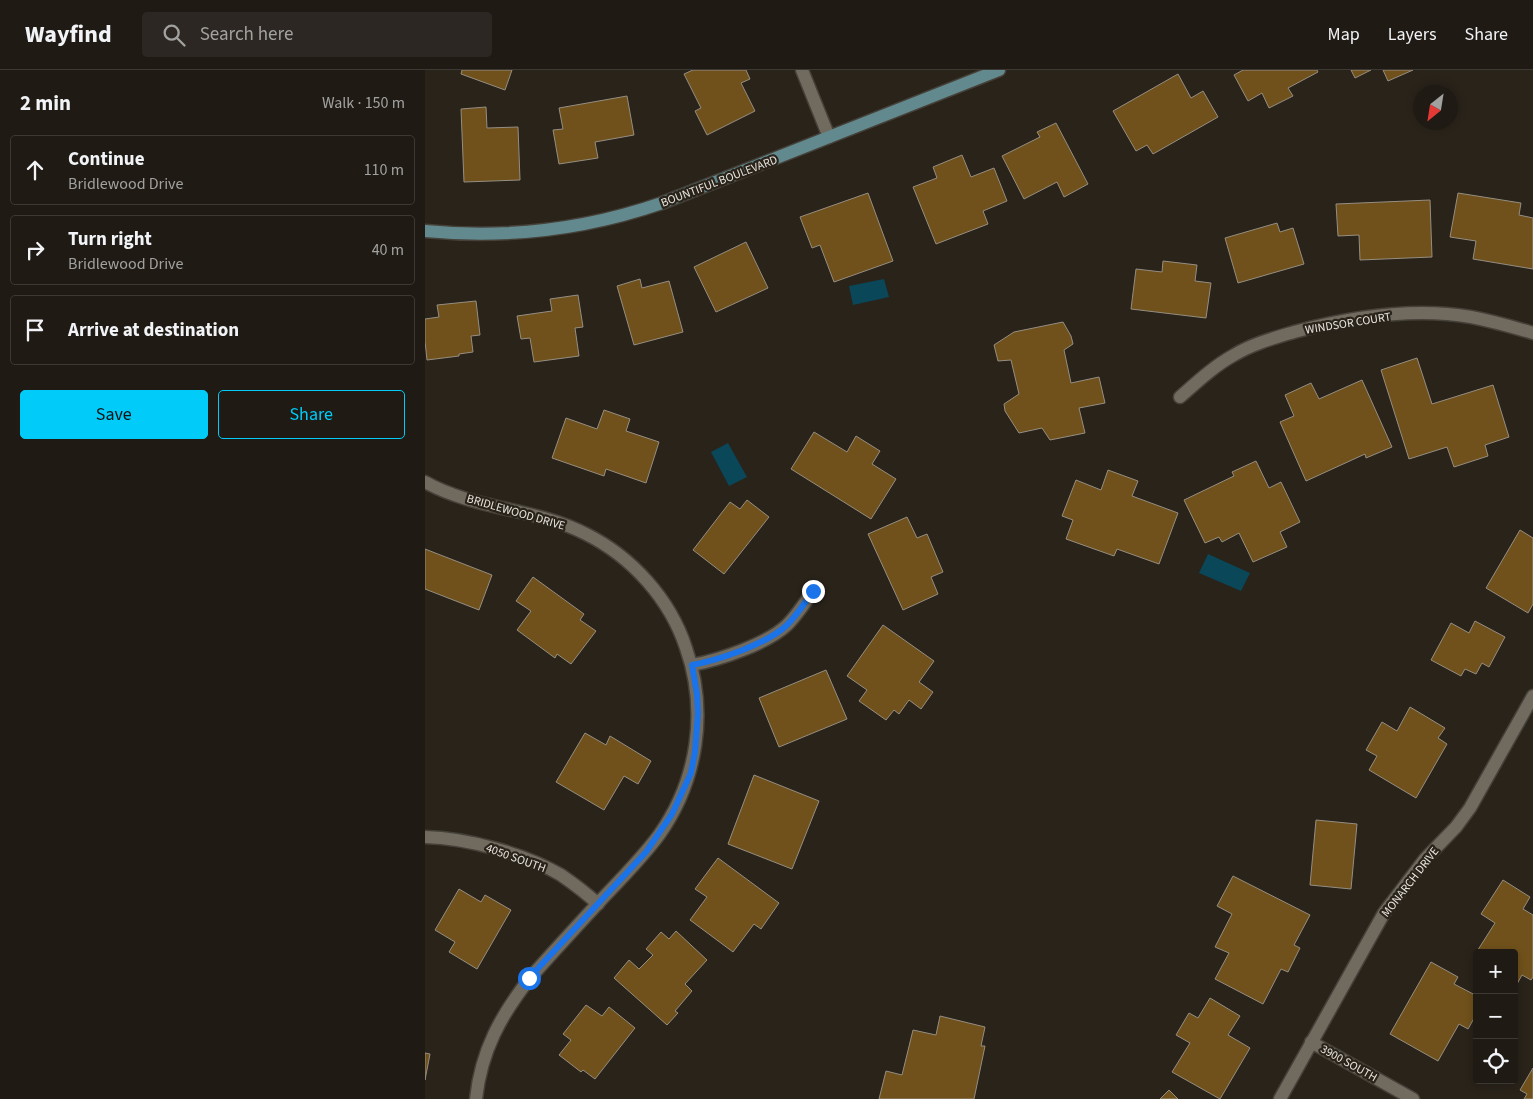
<!DOCTYPE html>
<html lang="en">
<head>
<meta charset="utf-8">
<style>
  :root { --surface:#1f1a14; --page:#2c2722; --text:#f1f3f6; --muted:#a1a1a0; --line:#3c3834; --accent:#00cbf9 }
  body { margin:0; font-family:"Source Sans 3",sans-serif; background:var(--page); color:var(--text) }
  .controls { position:absolute; right:15px; bottom:15px; display:grid; overflow:hidden; border-radius:5px; box-shadow:0 2px 8px #0003 }
  .controls button { width:45px; height:45px; display:grid; place-items:center; padding:0; border:0; border-bottom:1px solid var(--line); background:var(--surface); color:var(--text); font:25px sans-serif }
  .compass { position:absolute; left:988px; top:15px; width:45px; height:45px; border-radius:50%; background:var(--surface); box-shadow:0 2px 8px #0003; rotate:210deg }
  .stop { position:absolute; width:15px; height:15px; margin:-11px; border:4px solid #1a73e8; border-radius:50%; background:#fff }
  .stop.end { background:#1a73e8; border-color:#fff; box-shadow:0 1px 5px #0008 }
  .list { margin:0; padding:0; list-style:none }
  h2 { display:flex; justify-content:space-between; align-items:center; height:65px; margin:0; padding:0 20px; font-size:21px }
  h2 small { font-size:16px; font-weight:400; color:var(--muted) }
  .list li { display:grid; grid-template-columns:32px 1fr auto; gap:15px; align-items:center; box-sizing:border-box; height:70px; margin:0 10px 10px; padding:0 10px; border:1px solid var(--line); border-radius:5px }
  .list b { display:block; font-size:19px; white-space:nowrap }
  .list p { margin:0; font-size:16px; white-space:nowrap; color:var(--muted) }
  .list em { font-size:16px; font-style:normal; color:var(--muted) }
  .actions { display:flex; gap:10px; padding:15px 20px }
  .actions a { flex:1; padding:11px 0; border:1px solid var(--accent); border-radius:5px; text-align:center; font-size:18px; color:var(--accent) }
  .actions .main { background:var(--accent); color:#111 }
  .icon { flex:none; width:28px; height:28px; fill:none; stroke:currentColor; stroke-width:2; stroke-linecap:round; stroke-linejoin:round }
  .map { position:relative; flex:none; width:1108px; height:1029px; overflow:hidden }
  header { display:flex; align-items:center; gap:30px; box-sizing:border-box; height:70px; padding:0 25px; background:var(--surface); border-bottom:1px solid var(--line) }
  header strong { font-size:24px }
  nav { display:flex; gap:28px; margin-inline-start:auto; font-size:18px }
  .search { width:350px; height:45px; background:var(--page); display:flex; align-items:center; gap:12px; box-sizing:border-box; padding:0 18px; border-radius:5px; color:var(--muted); font-size:19px }
  main { display:flex }
  aside { flex:1; background:var(--surface) }
  .map>svg:first-child { display:block }
  .water { fill:#0a4758 }
  .building { fill:#70511b; stroke:#958e82 }
  .lines { fill:none; stroke-linecap:round; stroke-linejoin:round }
  .minor-casing { stroke:#454139; stroke-width:15 }
  .secondary-casing { stroke:#454139; stroke-width:15 }
  .minor { stroke:#716a5f; stroke-width:12 }
  .secondary { stroke:#62898e; stroke-width:12 }
  .route { stroke:#1a73e8; stroke-width:6 }
  .labels { text-anchor:middle; stroke-width:4.5; stroke-linejoin:round; paint-order:stroke }
  .street-label { font-size:12px; fill:#e8e4de; stroke:#29231a }
</style>
</head>
<body>
<header>
<strong>Wayfind</strong>
<div class="search"><svg class="icon" aria-label="search" viewBox="0 0 24 24"><circle cx="10" cy="10" r="6"/><path d="M15 15l6 6"/></svg>Search here</div>
<nav><a>Map</a><a>Layers</a><a>Share</a></nav>
</header>
<main>
<aside>
<h2>2 min<small>Walk · 150 m</small></h2>
<ul class="list">
<li><svg class="icon" aria-label="ahead" viewBox="0 0 24 24"><path d="M12 20V5M6 11l6-6 6 6"/></svg><div><b>Continue</b><p>Bridlewood Drive</p></div><em>110 m</em></li>
<li><svg class="icon" aria-label="right" viewBox="0 0 24 24"><path d="M7 20v-9h11M14 6l5 5-5 5"/></svg><div><b>Turn right</b><p>Bridlewood Drive</p></div><em>40 m</em></li>
<li><svg class="icon" aria-label="arrive" viewBox="0 0 24 24"><path d="M6 21V4h12l-3 4 3 4H6"/></svg><div><b>Arrive at destination</b></div></li>
</ul>
<div class="actions"><a class="main">Save</a><a>Share</a></div>
</aside>
<div class="map">
<svg width="1108" height="1029" viewBox="0 0 1108 1029">
  <rect width="100%" height="100%" fill="#29231a"/>
  <g class="water">
    <path d="M459,209L464,227L428,235L424,216Z"/>
    <path d="M303,373L322,407L304,416L286,382Z"/>
    <path d="M783,484L825,503L816,521L774,503Z"/>
  </g>
  <g class="building">
    <path d="M37,0H87L80,20L36,4Z"/>
    <path d="M268,0H321L325,9L316,13L330,41L282,65L270,41L276,38L259,4Z"/>
    <path d="M818,0H892L893,2L863,18L868,26L844,38L837,23L823,31L809,5Z"/>
    <path d="M926,0H946L930,8Z"/>
    <path d="M958,0H988L963,11Z"/>
    <path d="M753,4L766,28L778,21L793,47L728,84L722,75L711,81L688,41Z"/>
    <path d="M202,26L209,65L170,72L173,88L134,94L128,60L138,59L134,38Z"/>
    <path d="M61,37L62,58L93,57L95,110L39,112L36,39Z"/>
    <path d="M631,53L663,114L639,127L632,112L599,129L577,86L615,67L612,62Z"/>
    <path d="M537,85L546,107L569,98L582,131L558,141L563,154L511,174L488,117L512,108L508,97Z"/>
    <path d="M443,123L468,191L409,212L395,175L387,178L375,147Z"/>
    <path d="M1033,123L1096,133L1094,145L1108,148V199L1048,189L1051,171L1025,167Z"/>
    <path d="M1005,130L1007,187L935,190L934,165L913,166L911,134Z"/>
    <path d="M852,153L855,162L868,158L879,194L813,213L800,168Z"/>
    <path d="M321,172L343,218L291,242L269,197Z"/>
    <path d="M738,191L772,195L770,211L786,213L781,248L706,239L711,199L737,202Z"/>
    <path d="M215,209L217,218L244,211L258,262L209,275L192,216Z"/>
    <path d="M153,225L158,257L150,258L154,286L109,292L105,268L96,269L92,246L127,241L125,229Z"/>
    <path d="M51,231L55,265L46,266L48,282L34,284V286L2,290L0,271V249L14,247L12,235Z"/>
    <path d="M638,252L646,266L648,274L639,280L646,313L674,307L680,333L654,338L660,363L625,370L617,358L594,363L580,341L579,334L594,324L586,290L573,291L569,275L589,262Z"/>
    <path d="M992,288L1007,334L1068,315L1084,367L1060,375L1063,386L1029,397L1022,377L984,389L956,300Z"/>
    <path d="M937,310L967,377L941,388L940,384L881,411L855,352L869,346L860,325L886,313L894,329Z"/>
    <path d="M179,340L205,349L201,361L234,372L221,413L181,399L179,406L127,388L141,348L172,359Z"/>
    <path d="M389,362L422,382L431,366L455,381L447,394L471,409L446,449L366,399Z"/>
    <path d="M831,391L844,418L856,412L875,452L855,462L862,477L828,492L814,463L797,472L794,467L780,473L759,430L809,406L807,402Z"/>
    <path d="M683,400L713,411L707,426L753,443L734,494L692,479L689,486L641,469L648,450L637,446L651,410L676,420Z"/>
    <path d="M322,430L344,447L299,504L268,480L305,432L315,439Z"/>
    <path d="M482,447L492,468L502,464L518,502L506,507L513,524L478,540L443,464Z"/>
    <path d="M1095,460L1108,468V534L1103,543L1061,518Z"/>
    <path d="M0,479L67,505L54,540L0,519Z"/>
    <path d="M108,507L159,544L155,550L171,561L146,594L132,584L130,588L92,560L106,541L91,531Z"/>
    <path d="M1050,551L1080,567L1064,597L1057,593L1051,604L1040,599L1036,606L1006,590L1026,553L1044,563Z"/>
    <path d="M458,555L509,591L494,612L508,622L496,639L484,630L474,644L469,640L461,650L434,631L442,620L422,606Z"/>
    <path d="M401,600L422,649L354,677L334,628Z"/>
    <path d="M985,637L1020,658L1013,668L1022,674L991,728L944,700L952,686L941,680L957,652L972,661Z"/>
    <path d="M160,663L181,675L185,666L226,691L213,714L199,706L179,740L131,712Z"/>
    <path d="M329,705L394,731L367,799L303,774Z"/>
    <path d="M891,750L932,754L926,819L885,815Z"/>
    <path d="M293,788L354,833L336,859L329,854L308,882L265,850L282,827L270,819Z"/>
    <path d="M808,806L885,845L869,875L875,878L863,902L856,899L838,934L790,909L804,883L790,877L807,844L792,836Z"/>
    <path d="M1078,810L1105,827L1098,839L1108,845V907L1106,910L1097,905L1092,914L1089,912V883H1052V888L1049,886L1070,853L1056,844Z"/>
    <path d="M34,819L56,832L60,825L86,840L52,899L24,882L30,872L10,860Z"/>
    <path d="M251,861L282,890L260,914L267,921L250,941L253,943L242,955L189,908L204,890L214,899L228,885L221,879L236,862L244,869Z"/>
    <path d="M1006,892L1033,907L1029,914L1052,926V943L1043,959L1034,954L1013,991L965,964Z"/>
    <path d="M785,928L815,946L803,965L825,978L795,1029L747,1002L765,973L751,965L764,943L773,948Z"/>
    <path d="M161,935L177,946L184,937L210,958L170,1009L158,1000L156,1002L134,985L146,970L138,964Z"/>
    <path d="M515,946L560,957L556,976H560L549,1029H454L461,1001L477,1005L488,960L511,965Z"/>
    <path d="M0,983L5,984L0,1010Z"/>
    <path d="M1108,998V1029H1099L1102,1024L1095,1020Z"/>
    <path d="M744,1020L753,1029H735Z"/>
  </g>
  <g class="lines">
    <defs>
      <g id="minor">
        <path d="M377,0L404,67"/>
        <path d="M755,327C772,312 789,296 809,285C827,274 849,268 869,262C925,247 988,237 1046,247C1067,251 1088,257 1108,263"/>
        <path d="M0,412C50,440 111,438 161,464C207,487 245,529 261,578C283,641 273,710 234,765C217,788 196,809 176,830C152,856 128,882 105,908C76,945 56,981 51,1029"/>
        <path d="M267,595C294,590 342,574 362,555C372,545 380,533 388,521"/>
        <path d="M0,767C42,768 100,784 136,805C149,814 161,823 173,834"/>
        <path d="M886,972L988,1029"/>
        <path d="M855,1029L959,843L1000,789L1031,757L1045,738L1108,626"/>
      </g>
      <path id="secondary" d="M0,161C82,169 159,160 237,133L574,0"/>
    </defs>
    <use href="#minor" class="minor-casing"/>
    <use href="#secondary" class="secondary-casing"/>
    <use href="#minor" class="minor"/>
    <use href="#secondary" class="secondary"/>
  </g>
  <g class="lines">
    <path class="route" d="M104,908L221,782L247,744L266,703L270,682L273,643L272,624L267,595C294,590 342,574 362,555C372,545 380,533 388,521"/>
  </g>
  <g class="labels">
    <g class="street-label">
      <text transform="translate(294 111) rotate(-21)" y="4">BOUNTIFUL BOULEVARD</text>
      <text transform="translate(923 253) rotate(-9)" y="4">WINDSOR COURT</text>
      <text transform="translate(91 442) rotate(16)" y="4">BRIDLEWOOD DRIVE</text>
      <text transform="translate(91 788) rotate(20)" y="4">4050 SOUTH</text>
      <text transform="translate(985 812) rotate(-52)" y="4">MONARCH DRIVE</text>
      <text transform="translate(924 993) rotate(29)" y="4">3900 SOUTH</text>
    </g>
  </g>
</svg>
<div class="controls">
<button>+</button>
<button>−</button>
<button><svg class="icon" aria-label="locate" viewBox="0 0 24 24"><circle cx="12" cy="12" r="6"/><path d="M12 2v4M12 18v4M2 12h4M18 12h4"/></svg></button>
</div>
<svg class="compass" viewBox="-18 -18 36 36"><path d="M0-13l5 13h-10z" fill="#e53935"/><path d="M0 13l5-13h-10z" fill="#a1a1a0"/></svg>
<div class="stop" style="left:104px;top:908px"></div>
<div class="stop end" style="left:388px;top:521px"></div>
</div>
</main>
</body>
</html>
